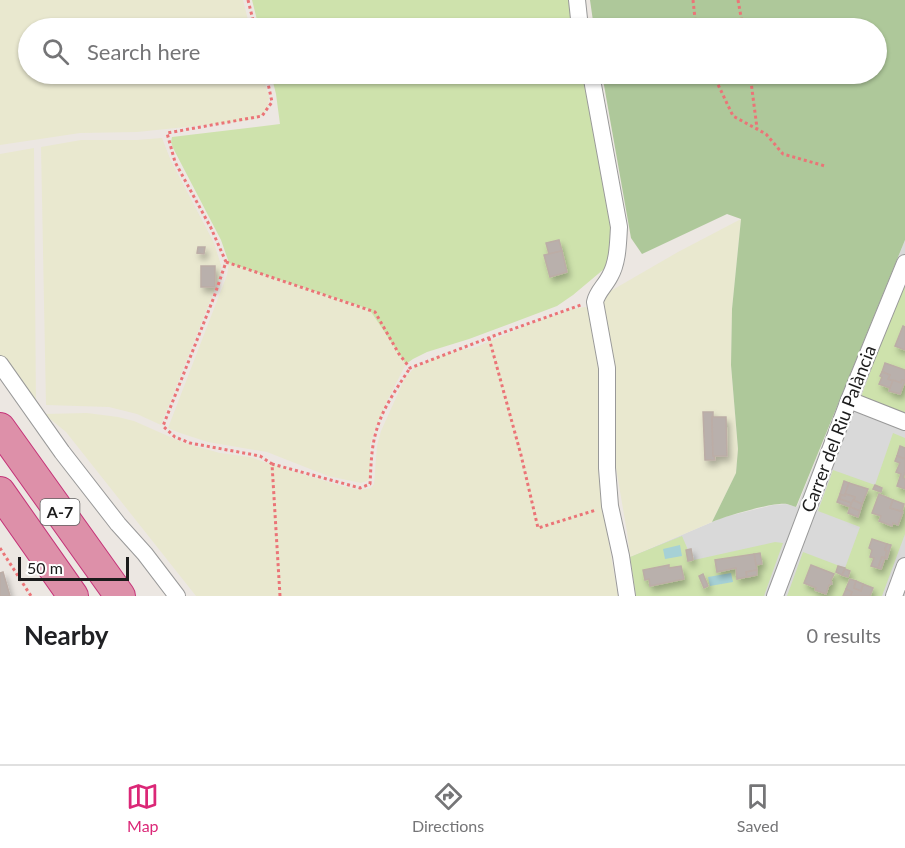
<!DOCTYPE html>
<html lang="en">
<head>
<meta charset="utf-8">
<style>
  :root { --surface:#fff; --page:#f6f6f6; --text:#202124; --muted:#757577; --line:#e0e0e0; --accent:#db2777 }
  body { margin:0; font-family:Lato,sans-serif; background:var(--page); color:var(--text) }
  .scale { position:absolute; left:18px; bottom:15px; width:111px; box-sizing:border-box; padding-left:6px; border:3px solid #1c1c1c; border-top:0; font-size:16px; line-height:21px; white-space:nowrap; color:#1c1c1c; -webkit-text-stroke:4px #fff; paint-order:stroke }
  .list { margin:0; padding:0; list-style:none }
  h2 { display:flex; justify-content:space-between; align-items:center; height:78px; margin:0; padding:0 24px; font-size:26px }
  h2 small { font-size:20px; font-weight:400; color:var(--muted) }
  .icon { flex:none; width:33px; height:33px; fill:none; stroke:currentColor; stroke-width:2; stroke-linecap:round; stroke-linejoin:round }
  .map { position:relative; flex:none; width:905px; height:596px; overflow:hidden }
  .search { position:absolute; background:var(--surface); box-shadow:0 2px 4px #0004; left:18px; right:18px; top:18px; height:66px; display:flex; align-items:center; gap:15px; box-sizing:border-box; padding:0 21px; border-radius:33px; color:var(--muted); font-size:22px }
  .sheet { height:168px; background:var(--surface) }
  nav { display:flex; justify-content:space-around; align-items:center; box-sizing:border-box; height:84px; border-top:2px solid var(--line); background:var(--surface); font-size:16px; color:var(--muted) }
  nav a { display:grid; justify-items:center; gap:3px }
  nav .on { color:var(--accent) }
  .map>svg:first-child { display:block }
  .residential { fill:#d9d9d9 }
  .farmland { fill:#e9e8cf }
  .grass { fill:#cee2ac }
  .forest { fill:#aec89a }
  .water { fill:#a6d1d6 }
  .building { fill:#b9b0ac; stroke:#bcada6; stroke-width:1.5; filter:url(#shadow) }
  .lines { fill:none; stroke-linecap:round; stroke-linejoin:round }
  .street-casing { stroke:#999; stroke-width:18 }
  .highway-casing { stroke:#c53479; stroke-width:32 }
  .path { stroke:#eb7477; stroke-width:3; stroke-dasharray:3 3; stroke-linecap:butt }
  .street { stroke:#fff; stroke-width:16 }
  .highway { stroke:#dd90a9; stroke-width:30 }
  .labels { text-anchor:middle; stroke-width:4.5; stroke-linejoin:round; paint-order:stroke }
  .shield { fill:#fff; stroke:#606060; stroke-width:1.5 }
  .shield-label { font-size:16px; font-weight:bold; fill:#1c1c1c }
  .street-label { font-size:18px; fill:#1c1c1c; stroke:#fff }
</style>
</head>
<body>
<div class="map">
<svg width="905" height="596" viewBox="0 0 905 596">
  <defs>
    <filter id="shadow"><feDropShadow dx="3" dy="5" stdDeviation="3" flood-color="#0004"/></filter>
  </defs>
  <rect width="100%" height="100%" fill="#ece7e2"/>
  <path class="residential" d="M905,240V596H636L630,557L724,517L773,505L786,504L797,507Z"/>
  <g class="farmland">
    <path d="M0,0H243L250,28H28V74H262L269,96L268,109L259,118L244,121L137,132L80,133L0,145Z"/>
    <path d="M162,138L171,161L214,243L221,265L220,276L161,425L137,414L109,407L46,405L41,147L81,140H137Z"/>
    <path d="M34,148L36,409L0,361V154Z"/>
    <path d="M741,219L732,309L731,366L738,449L736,473L712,522L630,557L627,532L616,468L602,296L678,252Z"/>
    <path d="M229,263L369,309L406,364L388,399L375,429L370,445V477L367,481L361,483L328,476L267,452L208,442L180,433L168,428L227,275Z"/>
    <path d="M585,307L588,308L600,367L602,503L618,596H196L66,432L44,414L87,413L118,417L134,421L177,440L191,445L220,453L250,457L282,468L342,486L360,490L371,488L374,484L377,446L381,431L404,380L414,368L439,356L461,350L474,348L530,324L573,309Z"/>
  </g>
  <g class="grass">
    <path d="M252,0H569L572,28H259Z"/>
    <path d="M271,74H583L612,219L611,258L604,269L573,295L557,306L469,339L427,352L413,359L406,364L369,309L229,263L221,240L173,148L171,142L172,137L280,124L276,94Z"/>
    <path d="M905,277V414L861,397Z"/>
    <path d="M893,433L905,438V534L882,596H787L803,552L845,568L860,527L818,511L833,470L875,485Z"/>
    <path d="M682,536L688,550L691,549L694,560L775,542L783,543L764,596H636L630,557Z"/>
  </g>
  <path class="forest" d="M590,0H905V240L796,507C793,506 790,505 787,504C773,502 726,516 712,522L736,473L738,449L731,365L732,309L741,219L727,214L642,254L631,238L602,74H876V28H594Z"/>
  <g class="water">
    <path d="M680,545L682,556L665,559L663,549Z"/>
    <path d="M731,573L733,582L710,586L708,577Z"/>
  </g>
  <g class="building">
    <path d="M559,240L562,251L549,254L546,243Z"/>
    <path d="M198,247H205L204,254L197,253Z"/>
    <path d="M562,251L567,272L550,277L544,255Z"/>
    <rect x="201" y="266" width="14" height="21"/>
    <path d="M903,326L905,327V350L895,346Z"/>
    <path d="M885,363L905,370V381L902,380L901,383L888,379L890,375L882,372Z"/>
    <path d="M882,372L890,375L888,379L893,381L890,388L879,384L882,377L880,376Z"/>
    <path d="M893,380L901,383L902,380L905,381L900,394L889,391Z"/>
    <path d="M703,412H713V417H712L713,456H714L715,460H705Z"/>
    <path d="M712,417H726L727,456H713Z"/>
    <path d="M900,446L905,448V459L897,456Z"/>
    <path d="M897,456L905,459V472L903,478L905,479V489L897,486L901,474L896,472L900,463L895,461Z"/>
    <path d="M844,481L849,483L845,496L840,494Z"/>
    <path d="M849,483L868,489L862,504L854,501L855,497L845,494Z"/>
    <path d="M875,485L882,488L881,492L873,489Z"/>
    <path d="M840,494L841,495L840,499L852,503L850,507L837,502Z"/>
    <path d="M845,494L855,497L852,503L840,499L841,495L845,496Z"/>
    <path d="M879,494L893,500L890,508L903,512L898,525L893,523L892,526L879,521L881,516L872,513Z"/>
    <path d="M853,500L862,504L860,511L850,507Z"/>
    <path d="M893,500L904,504L902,511L890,508Z"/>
    <path d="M850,507L860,511L858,517L848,513Z"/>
    <path d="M872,539L887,544L885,550L887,551L885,558L882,557L878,568L871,566L874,558L870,557L872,550L869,548Z"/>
    <path d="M887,544L891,545L887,559L885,558L887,551L885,550Z"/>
    <path d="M691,549L693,560L688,561L686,550Z"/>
    <path d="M760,553L762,564L756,565L754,554Z"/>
    <path d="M754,554L757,570L746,572L747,577L737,579L736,568L717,572L715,560Z"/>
    <path d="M882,557L885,558L881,569L878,568Z"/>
    <path d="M669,565V568L681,566L684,579L650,586L649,579L645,580L643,570Z"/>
    <path d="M811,565L834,574L831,580L832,584L829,585L826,594L815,590L816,588L804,583Z"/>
    <path d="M838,566L845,568L842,575L836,572Z"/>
    <path d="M845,569L850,571L848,577L842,575Z"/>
    <path d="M757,570V575L747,577L746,572Z"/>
    <path d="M3,572L10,596H0V573Z"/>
    <path d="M703,574L708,586L704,588L699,576Z"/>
    <path d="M850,579L856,581L854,588L861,591L863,584L873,588L870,596H850L852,592L846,589Z"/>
    <path d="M856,581L863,584L861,591L854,588Z"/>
    <path d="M846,589L852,592L850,596H843Z"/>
  </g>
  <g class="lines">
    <defs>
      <g id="street">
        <path d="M577,0L580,28"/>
        <path d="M591,74L619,227C618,243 618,262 610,276C605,286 597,292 595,302L607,368V468L610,506L621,556L627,596"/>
        <path d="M0,364L62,452L118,524L145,554L177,596"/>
        <path d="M849,400L905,422"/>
        <path d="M775,596L849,400L905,263"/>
        <path d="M894,596L905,566"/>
      </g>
      <g id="highway">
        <path d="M0,428L120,596"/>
        <path d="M0,492L73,596"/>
      </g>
    </defs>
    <use href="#street" class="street-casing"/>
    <use href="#highway" class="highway-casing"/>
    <g class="path">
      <path d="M248,0L255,28"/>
      <path d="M693,0L696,28"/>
      <path d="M738,0L743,28"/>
      <path d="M266,74L272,102L262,116L167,133L175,162L211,228L226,262L214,297L163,426L175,437L190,443L260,456L272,464"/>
      <path d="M713,74L733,116L766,134L783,154L825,166"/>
      <path d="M750,74L757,128"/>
      <path d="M226,262L375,312L399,354L410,368L496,335L581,305"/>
      <path d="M489,338L521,455L538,528L596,510"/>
      <path d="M0,548L31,596"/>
      <path d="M280,596L272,464L360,488L370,484C371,467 371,449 376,432C382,409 397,388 410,368"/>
    </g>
    <use href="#street" class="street"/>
    <use href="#highway" class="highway"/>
  </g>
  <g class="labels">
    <rect class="shield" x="40.5" y="499" width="39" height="26" rx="4.5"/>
    <g class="shield-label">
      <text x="60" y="518">A-7</text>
    </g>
    <g class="street-label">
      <text transform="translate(839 429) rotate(-69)" y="6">Carrer del Riu Palància</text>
    </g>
  </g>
</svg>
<div class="scale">50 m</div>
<div class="search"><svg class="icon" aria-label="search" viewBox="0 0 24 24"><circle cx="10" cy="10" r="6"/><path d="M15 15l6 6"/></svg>Search here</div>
</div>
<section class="sheet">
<h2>Nearby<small>0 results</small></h2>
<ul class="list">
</ul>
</section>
<nav>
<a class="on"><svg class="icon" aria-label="map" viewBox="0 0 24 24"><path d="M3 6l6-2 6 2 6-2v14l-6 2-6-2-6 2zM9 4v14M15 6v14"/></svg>Map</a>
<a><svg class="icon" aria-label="directions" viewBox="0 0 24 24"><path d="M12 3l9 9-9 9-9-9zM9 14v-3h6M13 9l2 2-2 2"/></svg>Directions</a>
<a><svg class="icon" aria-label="saved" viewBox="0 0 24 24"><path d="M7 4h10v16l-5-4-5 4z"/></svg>Saved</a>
</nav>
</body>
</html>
